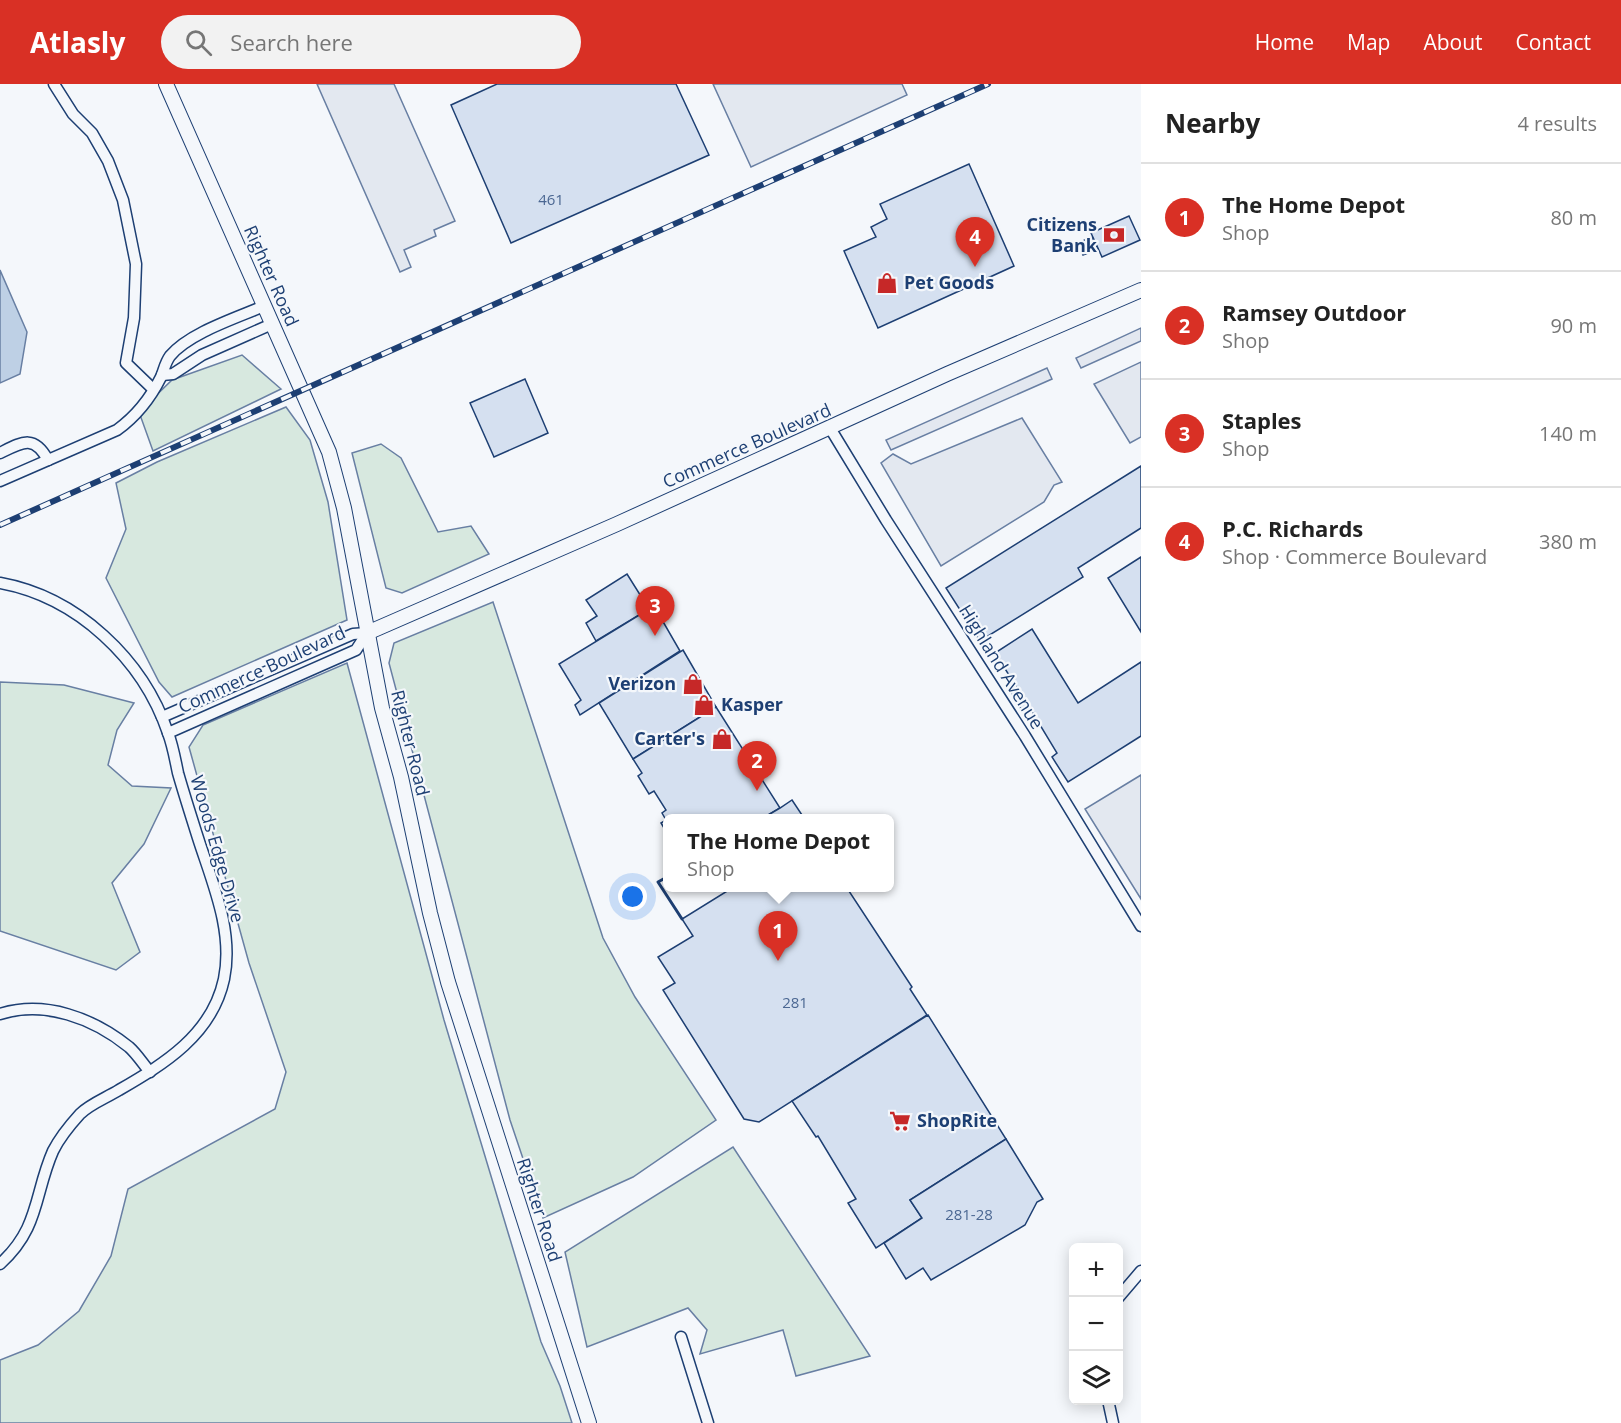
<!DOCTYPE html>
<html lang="en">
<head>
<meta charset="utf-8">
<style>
  :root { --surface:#fff; --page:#f2f2f2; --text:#222; --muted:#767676; --line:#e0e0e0; --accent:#d93025 }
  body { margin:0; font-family:"Open Sans",sans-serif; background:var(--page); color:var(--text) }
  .controls { position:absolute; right:18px; bottom:18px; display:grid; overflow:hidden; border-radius:9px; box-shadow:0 3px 15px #0003 }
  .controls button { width:54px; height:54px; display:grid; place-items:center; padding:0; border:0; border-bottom:2px solid var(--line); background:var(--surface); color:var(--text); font:30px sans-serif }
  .you { position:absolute; left:633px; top:813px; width:21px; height:21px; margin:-15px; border:4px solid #fff; border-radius:50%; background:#1a73e8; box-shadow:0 0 0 9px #1a73e833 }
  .badge { display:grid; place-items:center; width:39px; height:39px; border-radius:50%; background:var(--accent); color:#fff; font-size:20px; font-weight:700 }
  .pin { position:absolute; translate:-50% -50px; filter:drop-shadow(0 2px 3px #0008) }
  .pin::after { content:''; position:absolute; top:32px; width:21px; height:18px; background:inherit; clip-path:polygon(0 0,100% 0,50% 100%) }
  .popup { position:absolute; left:663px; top:730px; width:231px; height:78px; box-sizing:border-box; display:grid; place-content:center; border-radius:9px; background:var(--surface); filter:drop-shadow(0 2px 4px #0005); font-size:20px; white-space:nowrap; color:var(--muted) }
  .popup b { font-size:22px; color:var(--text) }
  .popup::after { content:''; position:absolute; left:50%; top:100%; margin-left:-12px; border:12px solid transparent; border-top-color:var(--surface) }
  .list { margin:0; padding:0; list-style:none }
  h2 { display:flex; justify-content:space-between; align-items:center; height:78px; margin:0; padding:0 24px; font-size:26px }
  h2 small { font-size:20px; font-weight:400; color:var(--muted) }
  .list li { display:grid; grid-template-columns:39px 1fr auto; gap:18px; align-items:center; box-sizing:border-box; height:108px; padding:0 24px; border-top:2px solid var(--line) }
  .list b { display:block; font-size:22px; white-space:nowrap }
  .list p { margin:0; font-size:20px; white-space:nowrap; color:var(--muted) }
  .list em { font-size:20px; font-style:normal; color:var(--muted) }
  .icon { flex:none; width:33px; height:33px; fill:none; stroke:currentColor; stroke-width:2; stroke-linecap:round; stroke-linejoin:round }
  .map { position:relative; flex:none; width:1141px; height:1339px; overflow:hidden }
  header { display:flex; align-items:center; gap:36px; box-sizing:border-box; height:84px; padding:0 30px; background:var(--accent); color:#fff }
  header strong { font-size:28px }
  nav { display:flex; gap:33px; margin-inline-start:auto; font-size:21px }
  .search { width:420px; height:54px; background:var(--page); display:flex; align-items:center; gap:15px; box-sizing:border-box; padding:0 21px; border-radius:33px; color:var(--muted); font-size:22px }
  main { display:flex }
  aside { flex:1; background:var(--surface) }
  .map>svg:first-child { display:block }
  .green { fill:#d7e8df; stroke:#687fa3; stroke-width:1.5 }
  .parking { fill:#e3e8f0; stroke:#687fa3; stroke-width:1.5 }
  .water { fill:#bed0e5; stroke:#687fa3; stroke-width:1.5 }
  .building { fill:#d5e0f0; stroke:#1d3f73; stroke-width:1.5 }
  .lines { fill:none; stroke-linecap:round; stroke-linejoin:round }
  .minor-casing { stroke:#1d3f73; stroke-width:13 }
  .tertiary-casing { stroke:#1d3f73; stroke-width:16 }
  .minor { stroke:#f4f7fb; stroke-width:10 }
  .tertiary { stroke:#f4f7fb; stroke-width:14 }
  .rail-casing { stroke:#1d3f73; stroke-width:6 }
  .rail { stroke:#f4f7fb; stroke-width:4; stroke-dasharray:11; stroke-linecap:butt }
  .wall { stroke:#1d3f73; stroke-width:3 }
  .labels { text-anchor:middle; stroke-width:4.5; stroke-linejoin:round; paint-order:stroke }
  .number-label { font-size:15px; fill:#4b6792 }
  .poi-label { font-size:18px; font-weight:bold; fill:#1d3f73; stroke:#f4f7fb; text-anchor:end }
  .street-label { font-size:18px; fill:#1d3f73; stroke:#f4f7fb }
</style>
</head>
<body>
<header>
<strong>Atlasly</strong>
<div class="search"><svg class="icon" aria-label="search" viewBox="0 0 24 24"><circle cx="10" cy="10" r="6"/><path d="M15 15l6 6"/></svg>Search here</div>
<nav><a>Home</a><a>Map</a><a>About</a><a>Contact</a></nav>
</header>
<main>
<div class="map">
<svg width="1141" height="1339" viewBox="0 0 1141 1339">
  <rect width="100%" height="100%" fill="#f4f7fb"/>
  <g class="green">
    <path d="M242,271L281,305L153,367L139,328L172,296Z"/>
    <path d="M286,323L310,356L328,418L347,536L172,613L159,598L106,494L126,445L116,399L157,378Z"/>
    <path d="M381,360L401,374L438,448L471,442L489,470L402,509L386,504L352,369Z"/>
    <path d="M493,518L603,854L635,913L716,1036L633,1093L543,1134L510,1036L389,579L394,559Z"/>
    <path d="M347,579L444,936L541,1258L560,1302L572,1339H0V1276L38,1261L79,1227L111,1172L128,1105L275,1025L286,988L249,879L189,663L203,641Z"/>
    <path d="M0,598L64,601L134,619L117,646L108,681L132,702L171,704L144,760L112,799L140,868L116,886L0,847Z"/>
    <path d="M733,1063L870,1272L796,1292L783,1246L700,1270L707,1246L688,1224L587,1263L565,1168Z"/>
  </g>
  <g class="parking">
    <path d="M317,0H394L455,137L434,146L436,152L404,166L411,183L400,188Z"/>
    <path d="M713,0H902L907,11L751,83Z"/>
    <path d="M1141,244V257L1081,284L1076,274Z"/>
    <path d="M1141,278V353L1130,359L1094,300Z"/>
    <path d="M1047,284L1052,295L891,366L886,356Z"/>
    <path d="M1022,334L1062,398L1054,401L1044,418L941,482L881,379L893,370L911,380Z"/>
    <path d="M1141,691V815L1085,725Z"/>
  </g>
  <path class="water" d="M0,186L27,248L20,290L0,299Z"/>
  <g class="building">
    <path d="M497,0H676L709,71L511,159L451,21Z"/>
    <path d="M969,80L1014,182L878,244L844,167L876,153L871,143L887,135L880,120Z"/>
    <path d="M1129,132L1140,156L1102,173L1091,149Z"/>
    <path d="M1092,153L1098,165L1083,171L1078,159Z"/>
    <path d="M525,295L548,349L494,373L470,319Z"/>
    <path d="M1141,382V444L1078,484L1083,493L980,557L946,504Z"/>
    <path d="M1141,473V548L1108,494Z"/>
    <path d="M627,490L649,525L596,557L586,539L597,532L586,516Z"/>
    <path d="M654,522L680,567L580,631L575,621L581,616L559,580Z"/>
    <path d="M1032,545L1078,619L1141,578V652L1068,698L1052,673L1057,669L1028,621L1021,625L1010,606L1016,602L995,569Z"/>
    <path d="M683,566L716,623L633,675L599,619Z"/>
    <path d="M716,623L780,724L763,734H667V749L661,739L666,736L662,729L666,726L654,707L649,710L638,692L642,689L633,675Z"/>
    <path d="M792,716L804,734H763L780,724Z"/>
    <path d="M732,804H847L912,903L910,905L927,931L759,1038L744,1035L663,906L675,899L658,873L693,852L682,835Z"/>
    <path d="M928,931L1006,1055L910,1116L922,1134L876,1164L848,1119L856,1115L818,1052L816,1053L792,1017Z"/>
    <path d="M1006,1055L1043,1115L1037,1118L1025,1141L931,1196L923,1184L906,1195L884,1159L922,1134L910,1116Z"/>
  </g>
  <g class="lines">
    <defs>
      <g id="minor">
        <path d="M54,0L73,30L92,49L108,77L123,116L136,180L134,234L126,279L153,305"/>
        <path d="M162,291L173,290L202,271L272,240"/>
        <path d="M830,344L886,436L1025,652L1141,842"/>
        <path d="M0,369C22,358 34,350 48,376"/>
        <path d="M0,397L117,346C135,333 151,313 161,293C164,286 165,279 170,272C189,249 236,234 264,222"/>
        <path d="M0,499C77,513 143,575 168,649C173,662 175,675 178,689C184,710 191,732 198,754C212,798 234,847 224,895C212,951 164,980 119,1006C106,1014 90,1020 80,1030C70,1041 60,1053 53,1067C34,1110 40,1144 0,1180"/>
        <path d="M162,633L353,550L367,549"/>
        <path d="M168,649L356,566L367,549"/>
        <path d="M0,930C45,916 93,934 129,963C137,970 143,980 150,988"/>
        <path d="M1118,1214L1141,1187"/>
        <path d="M681,1253L708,1339"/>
        <path d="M1108,1316L1113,1339"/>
      </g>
      <g id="tertiary">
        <path d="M166,0L329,368L344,424L382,624L401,693L430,829L448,898L589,1339"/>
        <path d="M367,549L617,440L947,290L1141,206"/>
      </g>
    </defs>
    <use href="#minor" class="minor-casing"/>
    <use href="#tertiary" class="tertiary-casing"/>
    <use href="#minor" class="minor"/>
    <use href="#tertiary" class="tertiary"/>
    <defs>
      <path id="rail" d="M0,441L988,0"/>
    </defs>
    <use href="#rail" class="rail-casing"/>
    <use href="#rail" class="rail"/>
    <path class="wall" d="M667,793L658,798L682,835"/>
  </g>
  <defs>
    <symbol id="bank-bare" viewBox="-9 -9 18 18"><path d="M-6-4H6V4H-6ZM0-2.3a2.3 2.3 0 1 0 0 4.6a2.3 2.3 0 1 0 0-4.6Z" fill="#c62828" stroke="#f4f7fb" stroke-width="2.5" paint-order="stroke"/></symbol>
    <symbol id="shop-bare" viewBox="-9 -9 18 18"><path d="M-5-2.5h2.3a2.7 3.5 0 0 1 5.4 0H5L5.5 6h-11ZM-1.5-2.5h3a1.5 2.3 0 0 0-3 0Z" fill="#c62828" stroke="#f4f7fb" stroke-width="2.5" paint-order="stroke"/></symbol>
    <symbol id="supermarket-bare" viewBox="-9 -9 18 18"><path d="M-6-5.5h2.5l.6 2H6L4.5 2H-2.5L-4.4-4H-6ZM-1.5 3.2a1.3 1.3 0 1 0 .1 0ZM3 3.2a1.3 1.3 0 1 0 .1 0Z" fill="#c62828" stroke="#f4f7fb" stroke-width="2.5" paint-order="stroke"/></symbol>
  </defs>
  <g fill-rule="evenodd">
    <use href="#bank-bare" x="1099" y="136" width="30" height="30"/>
    <use href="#shop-bare" x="872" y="184" width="30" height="30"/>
    <use href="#shop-bare" x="678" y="585" width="30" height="30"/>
    <use href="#shop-bare" x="689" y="606" width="30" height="30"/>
    <use href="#shop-bare" x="707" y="640" width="30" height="30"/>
    <use href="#supermarket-bare" x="885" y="1022" width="30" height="30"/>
  </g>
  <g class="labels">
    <g class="number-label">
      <text x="551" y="121">461</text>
      <text x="795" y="924">281</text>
      <text x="969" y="1136">281-28</text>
    </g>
    <g class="poi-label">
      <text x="1097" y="147">Citizens<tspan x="1097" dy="21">Bank</tspan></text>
      <text x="904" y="205" text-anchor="start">Pet Goods</text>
      <text x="676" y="606">Verizon</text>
      <text x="721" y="627" text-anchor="start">Kasper</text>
      <text x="705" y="661">Carter's</text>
      <text x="917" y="1043" text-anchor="start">ShopRite</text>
    </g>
    <g class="street-label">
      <text transform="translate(271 192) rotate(66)" y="6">Righter Road</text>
      <text transform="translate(747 362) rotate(-24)" y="6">Commerce Boulevard</text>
      <text transform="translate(1001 583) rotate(58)" y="6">Highland Avenue</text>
      <text transform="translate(262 586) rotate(-25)" y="6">Commerce Boulevard</text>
      <text transform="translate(410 659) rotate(76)" y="6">Righter Road</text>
      <text transform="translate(217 765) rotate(74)" y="6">Woods Edge Drive</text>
      <text transform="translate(539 1126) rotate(72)" y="6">Righter Road</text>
    </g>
  </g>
</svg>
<div class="controls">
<button>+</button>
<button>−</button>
<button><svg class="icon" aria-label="layers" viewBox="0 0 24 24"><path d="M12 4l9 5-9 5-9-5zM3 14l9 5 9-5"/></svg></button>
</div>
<div class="you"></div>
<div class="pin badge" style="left:778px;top:877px">1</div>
<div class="popup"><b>The Home Depot</b>Shop</div>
<div class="pin badge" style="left:757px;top:707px">2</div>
<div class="pin badge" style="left:655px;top:552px">3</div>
<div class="pin badge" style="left:975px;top:183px">4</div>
</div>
<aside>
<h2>Nearby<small>4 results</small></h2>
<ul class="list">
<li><span class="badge">1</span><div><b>The Home Depot</b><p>Shop</p></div><em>80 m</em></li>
<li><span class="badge">2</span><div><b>Ramsey Outdoor</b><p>Shop</p></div><em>90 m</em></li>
<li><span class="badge">3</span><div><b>Staples</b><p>Shop</p></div><em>140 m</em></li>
<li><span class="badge">4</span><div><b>P.C. Richards</b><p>Shop · Commerce Boulevard</p></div><em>380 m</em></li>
</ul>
</aside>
</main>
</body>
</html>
